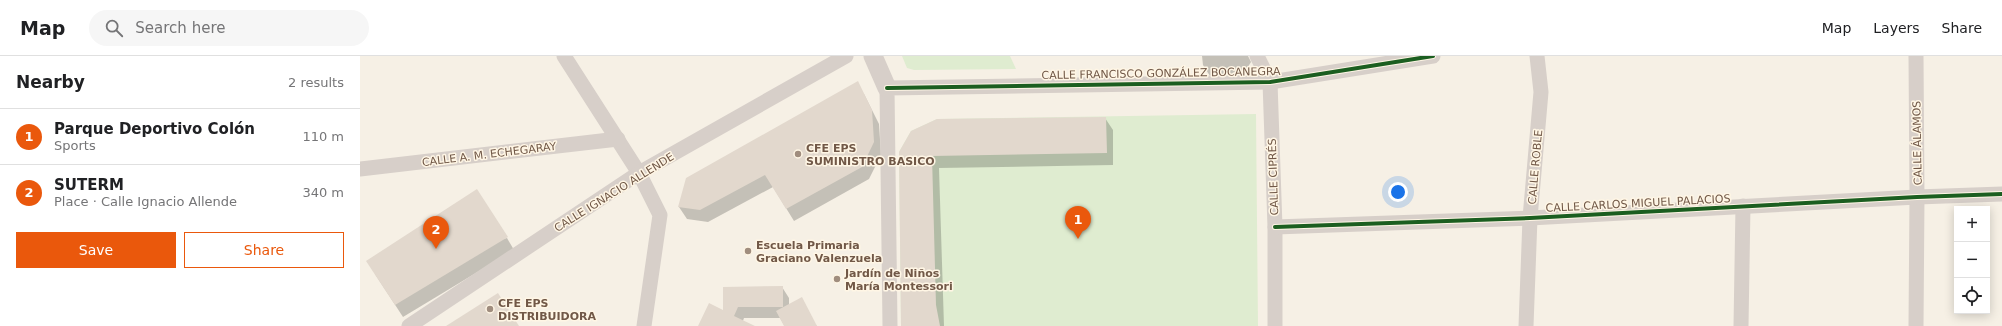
<!DOCTYPE html>
<html lang="en">
<head>
<meta charset="utf-8">
<style>
  :root { --surface:#fff; --page:#f6f6f6; --text:#202124; --muted:#757577; --line:#e0e0e0; --accent:#ea580c }
  body { margin:0; font-family:"DejaVu Sans",sans-serif; background:var(--page); color:var(--text) }
  .controls { position:absolute; right:12px; bottom:12px; display:grid; overflow:hidden; border-radius:0px; box-shadow:0 2px 10px #0003 }
  .controls button { width:36px; height:36px; display:grid; place-items:center; padding:0; border:0; border-bottom:1px solid var(--line); background:var(--surface); color:var(--text); font:20px sans-serif }
  .you { position:absolute; left:1038px; top:136px; width:14px; height:14px; margin:-10px; border:3px solid #fff; border-radius:50%; background:#1a73e8; box-shadow:0 0 0 6px #1a73e833 }
  .badge { display:grid; place-items:center; width:26px; height:26px; border-radius:50%; background:var(--accent); color:#fff; font-size:13px; font-weight:700 }
  .pin { position:absolute; translate:-50% -33px; filter:drop-shadow(0 1px 2px #0008) }
  .pin::after { content:''; position:absolute; top:21px; width:14px; height:12px; background:inherit; clip-path:polygon(0 0,100% 0,50% 100%) }
  .list { margin:0; padding:0; list-style:none }
  h2 { display:flex; justify-content:space-between; align-items:center; height:52px; margin:0; padding:0 16px; font-size:17px }
  h2 small { font-size:13px; font-weight:400; color:var(--muted) }
  .list li { display:grid; grid-template-columns:26px 1fr auto; gap:12px; align-items:center; box-sizing:border-box; height:56px; padding:0 16px; border-top:1px solid var(--line) }
  .list b { display:block; font-size:15px; white-space:nowrap }
  .list p { margin:0; font-size:13px; white-space:nowrap; color:var(--muted) }
  .list em { font-size:13px; font-style:normal; color:var(--muted) }
  .actions { display:flex; gap:8px; padding:12px 16px }
  .actions a { flex:1; padding:9px 0; border:1px solid var(--accent); border-radius:0px; text-align:center; font-size:14px; color:var(--accent) }
  .actions .main { background:var(--accent); color:#fff }
  .icon { flex:none; width:22px; height:22px; fill:none; stroke:currentColor; stroke-width:2; stroke-linecap:round; stroke-linejoin:round }
  .map { position:relative; flex:none; width:1642px; height:270px; overflow:hidden }
  header { display:flex; align-items:center; gap:24px; box-sizing:border-box; height:56px; padding:0 20px; background:var(--surface); border-bottom:1px solid var(--line) }
  header strong { font-size:19px }
  nav { display:flex; gap:22px; margin-inline-start:auto; font-size:14px }
  .search { width:280px; height:36px; background:var(--page); display:flex; align-items:center; gap:10px; box-sizing:border-box; padding:0 14px; border-radius:22px; color:var(--muted); font-size:15px }
  main { display:flex }
  aside { flex:1; background:var(--surface) }
  .map>svg:first-child { display:block }
  .green { fill:#dfecd0 }
  .shadow { fill:#0003 }
  .building { fill:#e2d8cd }
  .lines { fill:none; stroke-linecap:round; stroke-linejoin:round }
  .minor { stroke:#d7cfc9; stroke-width:15 }
  .tertiary { stroke:#d7cfc9; stroke-width:19 }
  .cycleway-casing { stroke:#fff6e5; stroke-width:6 }
  .cycleway { stroke:#1b5e20; stroke-width:4 }
  .poi-dot { fill:#a08d7e; stroke:#fff6e5; stroke-width:1.5 }
  .labels { text-anchor:middle; stroke-width:3; stroke-linejoin:round; paint-order:stroke }
  .street-label { font-size:11px; fill:#715847; stroke:#fff6e5 }
  .poi-label { font-size:11px; font-weight:bold; fill:#715847; stroke:#fff6e5; text-anchor:start }
</style>
</head>
<body>
<header>
<strong>Map</strong>
<div class="search"><svg class="icon" aria-label="search" viewBox="0 0 24 24"><circle cx="10" cy="10" r="6"/><path d="M15 15l6 6"/></svg>Search here</div>
<nav><a>Map</a><a>Layers</a><a>Share</a></nav>
</header>
<main>
<aside>
<h2>Nearby<small>2 results</small></h2>
<ul class="list">
<li><span class="badge">1</span><div><b>Parque Deportivo Colón</b><p>Sports</p></div><em>110 m</em></li>
<li><span class="badge">2</span><div><b>SUTERM</b><p>Place · Calle Ignacio Allende</p></div><em>340 m</em></li>
</ul>
<div class="actions"><a class="main">Save</a><a>Share</a></div>
</aside>
<div class="map">
<svg width="1642" height="270" viewBox="0 0 1642 270">
  <rect width="100%" height="100%" fill="#f6f0e5"/>
  <g class="green">
    <path d="M542,0H650L656,13L554,14L547,12Z"/>
    <path d="M896,58L898,270H541L539,96L551,75L577,63Z"/>
  </g>
  <g class="shadow">
    <path d="M842,0H888L891,6L883,19L850,20L843,9Z"/>
    <path d="M504,38L519,68L521,99L509,123L434,165L413,131L348,166L327,163L319,151Z"/>
    <path d="M745,62L753,74V109L579,112L584,270H542L540,97Z"/>
    <path d="M147,182L154,194L43,261L15,218Z"/>
    <path d="M422,231L429,242V249L457,270H425L420,262H384L381,270H339L364,256Z"/>
  </g>
  <g class="building">
    <path d="M498,25L512,54L514,86L502,111L426,153L405,119L340,154L318,151L326,122Z"/>
    <path d="M746,61L747,97L572,100L576,249L580,270H541L539,96L551,75L577,63Z"/>
    <path d="M117,133L148,181L35,249L6,205Z"/>
    <path d="M423,230V251H378L374,260L395,270H338L349,247L363,254V231Z"/>
    <path d="M138,237L159,270H86Z"/>
    <path d="M442,241L457,270H424L416,255Z"/>
  </g>
  <g class="lines">
    <g class="minor">
      <path d="M204,0L279,117L300,159L284,270"/>
      <path d="M897,0L910,26L915,171V270"/>
      <path d="M1556,0L1557,141L1556,270"/>
      <path d="M0,113L258,83"/>
      <path d="M915,171L1170,162L1557,141L1642,138"/>
      <path d="M49,270L279,117L486,0"/>
      <path d="M530,270L527,32L910,26L1073,0"/>
      <path d="M1166,270L1170,162L1181,36L1177,0"/>
      <path d="M1381,270L1383,150"/>
    </g>
    <path class="tertiary" d="M513,0L527,32"/>
    <defs>
      <g id="cycleway">
        <path d="M527,32L910,26L1073,0"/>
        <path d="M915,171L1170,162L1557,141L1642,138"/>
      </g>
    </defs>
    <use href="#cycleway" class="cycleway-casing"/>
    <use href="#cycleway" class="cycleway"/>
  </g>
  <g class="poi-dot">
    <circle cx="438" cy="98" r="4"/>
    <circle cx="388" cy="195" r="4"/>
    <circle cx="477" cy="223" r="4"/>
    <circle cx="130" cy="253" r="4"/>
  </g>
  <g class="labels">
    <g class="street-label">
      <text transform="translate(801 17) rotate(-1)" y="4">CALLE FRANCISCO GONZÁLEZ BOCANEGRA</text>
      <text transform="translate(1557 87) rotate(-91)" y="4">CALLE ÁLAMOS</text>
      <text transform="translate(129 98) rotate(-7)" y="4">CALLE A. M. ECHEGARAY</text>
      <text transform="translate(1175 111) rotate(-85)" y="4">CALLE ROBLE</text>
      <text transform="translate(913 121) rotate(-92)" y="4">CALLE CIPRÉS</text>
      <text transform="translate(254 136) rotate(-32)" y="4">CALLE IGNACIO ALLENDE</text>
      <text transform="translate(1278 147) rotate(-3)" y="4">CALLE CARLOS MIGUEL PALACIOS</text>
    </g>
    <g class="poi-label">
      <text x="446" y="96">CFE EPS<tspan x="446" dy="13">SUMINISTRO BASICO</tspan></text>
      <text x="396" y="193">Escuela Primaria<tspan x="396" dy="13">Graciano Valenzuela</tspan></text>
      <text x="485" y="221">Jardín de Niños<tspan x="485" dy="13">María Montessori</tspan></text>
      <text x="138" y="251">CFE EPS<tspan x="138" dy="13">DISTRIBUIDORA</tspan></text>
    </g>
  </g>
</svg>
<div class="controls">
<button>+</button>
<button>−</button>
<button><svg class="icon" aria-label="locate" viewBox="0 0 24 24"><circle cx="12" cy="12" r="6"/><path d="M12 2v4M12 18v4M2 12h4M18 12h4"/></svg></button>
</div>
<div class="you"></div>
<div class="pin badge" style="left:718px;top:183px">1</div>
<div class="pin badge" style="left:76px;top:193px">2</div>
</div>
</main>
</body>
</html>
